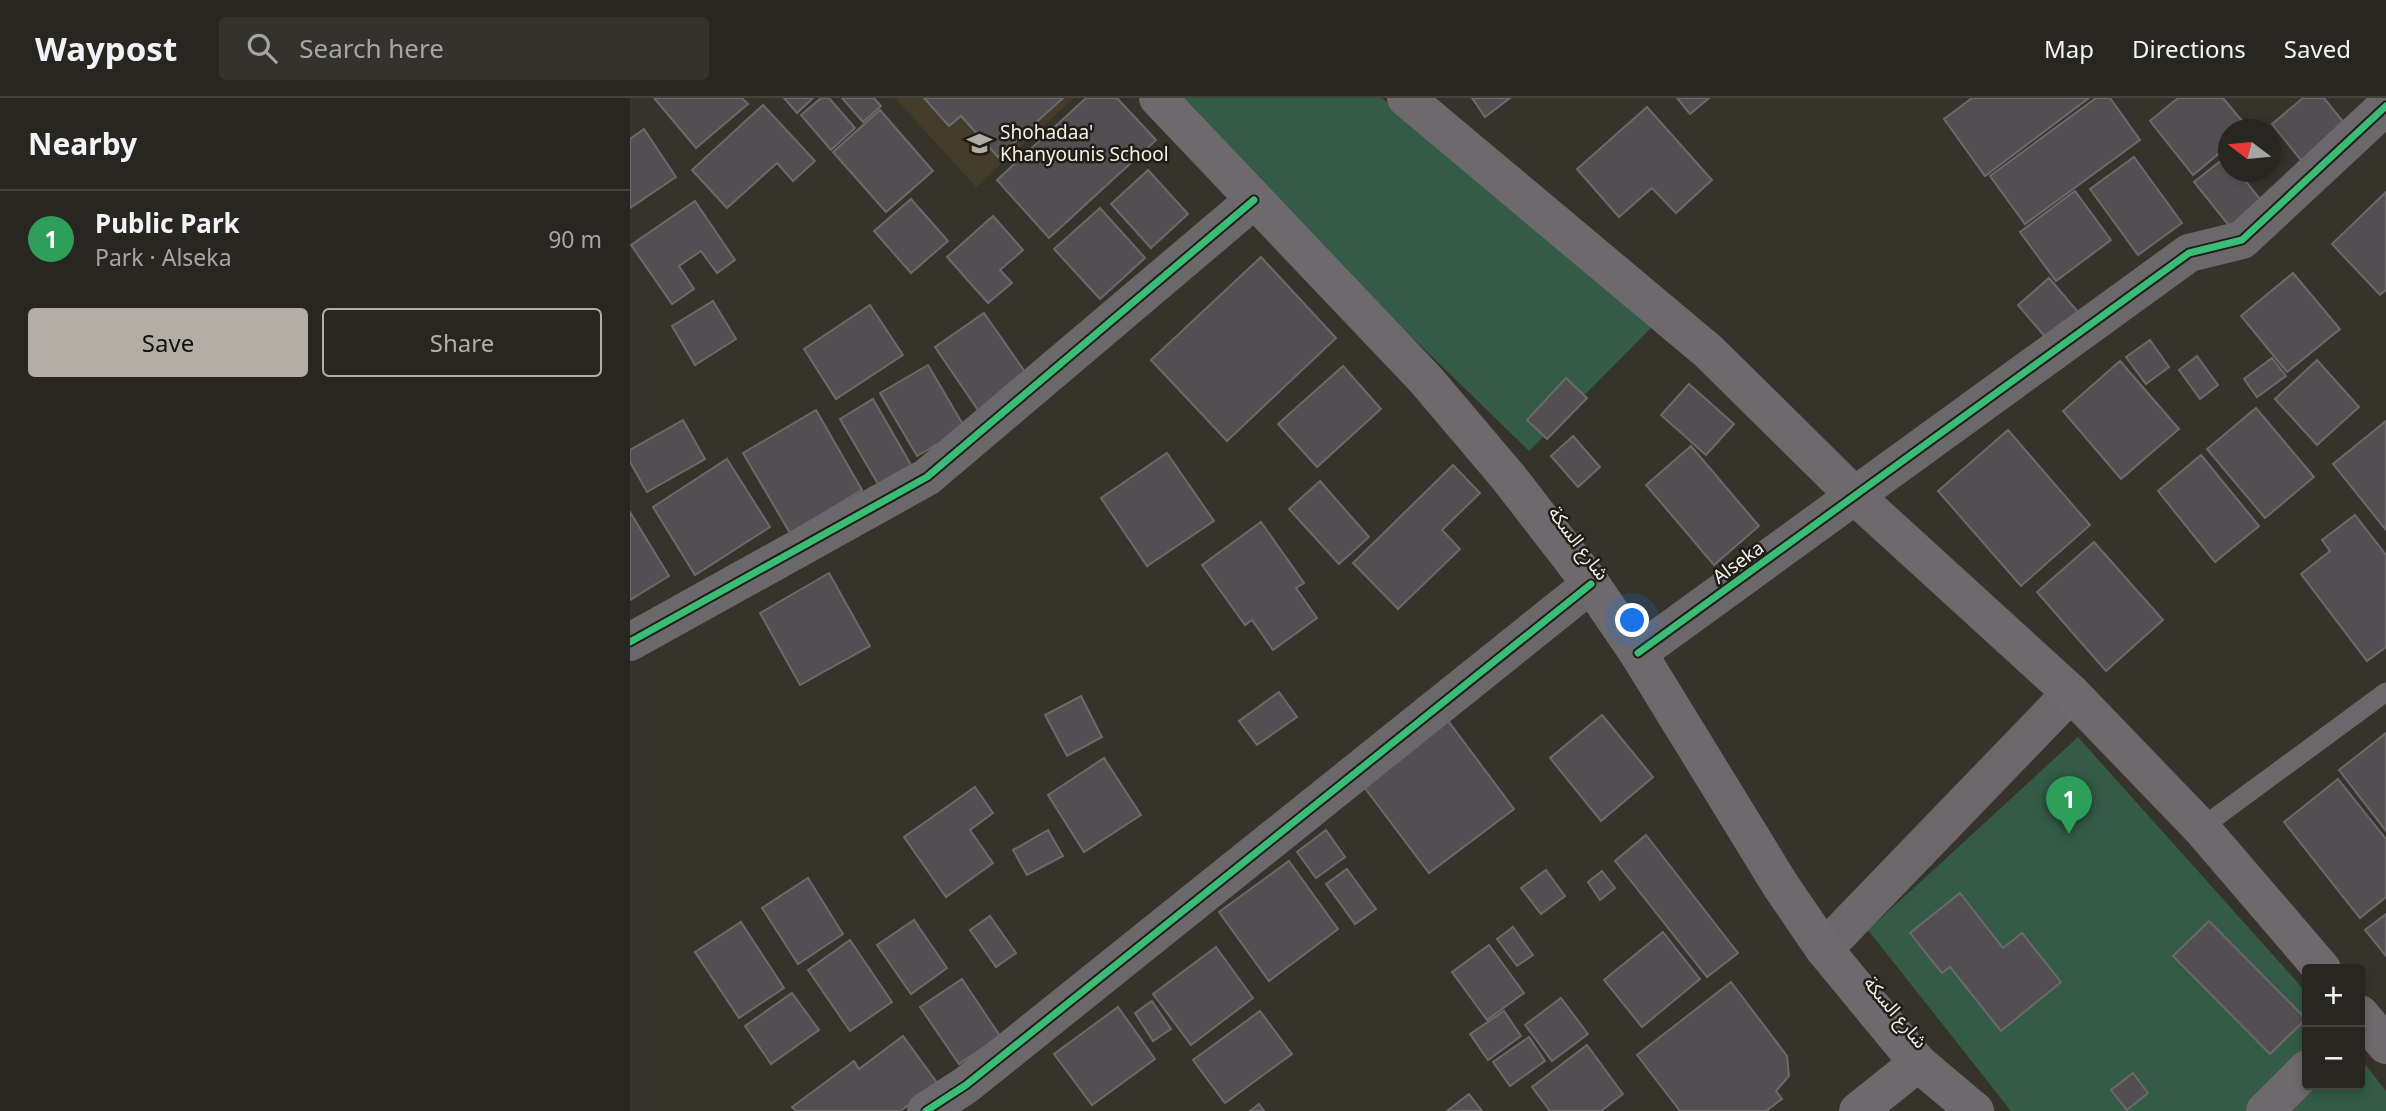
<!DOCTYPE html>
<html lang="en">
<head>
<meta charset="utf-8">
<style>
  :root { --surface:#282620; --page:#34322d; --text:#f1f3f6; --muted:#a5a5a5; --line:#44433e; --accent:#b2aea6 }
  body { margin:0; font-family:"Noto Sans","Noto Sans Arabic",sans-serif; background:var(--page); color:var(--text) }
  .controls { position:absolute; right:21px; bottom:21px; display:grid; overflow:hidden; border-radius:7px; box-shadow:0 4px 10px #0003 }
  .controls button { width:63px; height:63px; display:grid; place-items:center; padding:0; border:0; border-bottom:2px solid var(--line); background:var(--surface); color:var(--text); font:35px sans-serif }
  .compass { position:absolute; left:1588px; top:21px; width:63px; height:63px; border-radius:50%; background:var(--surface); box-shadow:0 4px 10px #0003; rotate:286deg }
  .you { position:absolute; left:1003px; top:523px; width:24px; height:24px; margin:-18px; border:5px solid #fff; border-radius:50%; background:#1a73e8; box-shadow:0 0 0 10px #1a73e833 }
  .badge { display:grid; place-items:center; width:46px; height:46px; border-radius:50%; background:var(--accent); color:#fff; font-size:23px; font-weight:700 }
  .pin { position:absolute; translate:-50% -58px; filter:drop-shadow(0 2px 4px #0008) }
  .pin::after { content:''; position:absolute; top:37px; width:24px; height:21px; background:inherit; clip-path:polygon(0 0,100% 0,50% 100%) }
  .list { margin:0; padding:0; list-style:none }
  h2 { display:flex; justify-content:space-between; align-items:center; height:91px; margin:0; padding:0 28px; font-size:30px }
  h2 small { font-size:23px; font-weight:400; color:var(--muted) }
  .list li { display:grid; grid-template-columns:46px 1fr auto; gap:21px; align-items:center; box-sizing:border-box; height:98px; padding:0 28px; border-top:2px solid var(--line) }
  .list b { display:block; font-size:26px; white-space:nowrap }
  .list p { margin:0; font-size:23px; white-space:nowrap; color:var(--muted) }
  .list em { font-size:23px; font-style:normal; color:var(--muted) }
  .actions { display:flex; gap:14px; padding:21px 28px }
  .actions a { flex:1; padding:16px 0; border:2px solid var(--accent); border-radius:7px; text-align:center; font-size:24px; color:var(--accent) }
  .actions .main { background:var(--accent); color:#111 }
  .icon { flex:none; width:38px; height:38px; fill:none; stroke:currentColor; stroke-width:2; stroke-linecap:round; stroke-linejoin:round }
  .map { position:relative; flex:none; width:1756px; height:1013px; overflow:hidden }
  header { display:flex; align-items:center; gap:42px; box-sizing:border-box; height:98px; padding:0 35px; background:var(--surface); border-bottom:2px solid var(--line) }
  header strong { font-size:33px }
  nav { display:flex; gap:38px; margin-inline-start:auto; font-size:24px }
  .search { width:490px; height:63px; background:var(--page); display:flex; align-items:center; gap:18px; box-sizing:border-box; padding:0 24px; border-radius:7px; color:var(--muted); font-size:26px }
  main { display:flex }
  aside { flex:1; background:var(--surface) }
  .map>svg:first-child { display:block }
  .built { fill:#443c28 }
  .green { fill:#335b46 }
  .building { fill:#524e52; stroke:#6b6969; stroke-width:2 }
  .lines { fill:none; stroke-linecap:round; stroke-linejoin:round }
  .service { stroke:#6b686c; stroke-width:19 }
  .minor { stroke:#6b686c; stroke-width:38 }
  .secondary { stroke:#6d696d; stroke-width:38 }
  .cycleway-casing { stroke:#201d16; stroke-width:11 }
  .cycleway { stroke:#3abd76; stroke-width:7 }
  .labels { text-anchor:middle; stroke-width:5; stroke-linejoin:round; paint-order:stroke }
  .poi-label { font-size:19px; fill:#f5f1e8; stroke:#201d16; text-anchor:start }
  .street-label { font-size:19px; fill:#f5f1e8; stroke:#201d16 }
</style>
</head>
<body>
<header>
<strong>Waypost</strong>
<div class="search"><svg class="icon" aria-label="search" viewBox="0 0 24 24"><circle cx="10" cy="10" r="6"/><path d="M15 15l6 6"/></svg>Search here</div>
<nav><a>Map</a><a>Directions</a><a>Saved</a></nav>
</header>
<main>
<aside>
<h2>Nearby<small></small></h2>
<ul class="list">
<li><span class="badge" style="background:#2e9e5b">1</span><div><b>Public Park</b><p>Park · Alseka</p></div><em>90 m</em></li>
</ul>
<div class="actions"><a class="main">Save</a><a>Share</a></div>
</aside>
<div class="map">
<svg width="1756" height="1013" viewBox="0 0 1756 1013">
  <rect width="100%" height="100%" fill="#36332b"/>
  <path class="built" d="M265,0H444L346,89Z"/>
  <g class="green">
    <path d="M548,0H752L1023,228L899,353L720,179Z"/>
    <path d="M1448,639L1677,895V987H1730V960L1756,993V1013H1381L1238,832Z"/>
  </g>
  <g class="building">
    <path d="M24,0H112L118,6L66,50Z"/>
    <path d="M154,0H183L167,15Z"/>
    <path d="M191,0H199L225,30L201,52L171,17Z"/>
    <path d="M212,0H244L251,8L233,24Z"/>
    <path d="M294,0H433L368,59L331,18L319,28Z"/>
    <path d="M456,0H487L526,42L419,140L367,82Z"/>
    <path d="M842,0H880L855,19Z"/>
    <path d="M1047,0H1079L1060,16Z"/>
    <path d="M1342,0H1459L1355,78L1314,21Z"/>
    <path d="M1466,0H1480L1510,42L1395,126L1360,78Z"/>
    <path d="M1548,0H1593L1619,31L1598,32V48L1563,77L1520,23Z"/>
    <path d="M1673,0H1694L1719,31L1675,67L1642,26Z"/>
    <path d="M133,7L185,63L163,83L147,65L97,110L62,72Z"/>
    <path d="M1017,9L1082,82L1046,115L1022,90L989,119L947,71Z"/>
    <path d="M250,12L303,73L256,114L203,54Z"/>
    <path d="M14,31L46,79L0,110V41Z"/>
    <path d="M1598,57V74H1623L1614,81L1637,110L1605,135L1564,84Z"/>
    <path d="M1504,59L1552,125L1508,157L1460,91Z"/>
    <path d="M518,72L558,116L521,150L481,106Z"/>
    <path d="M1445,93L1481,142L1426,183L1390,134Z"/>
    <path d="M1756,94V192L1750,197L1702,146Z"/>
    <path d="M281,101L318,143L281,175L244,133Z"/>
    <path d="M65,103L105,162L87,175L71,153L49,168L64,191L42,206L1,147Z"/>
    <path d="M470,110L515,160L470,201L424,151Z"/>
    <path d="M363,118L393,152L370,172L382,185L358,205L317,159Z"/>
    <path d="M631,159L706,240L597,343L521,262Z"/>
    <path d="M1663,175L1710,231L1657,274L1611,218Z"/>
    <path d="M1419,180L1448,214L1417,241L1388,207Z"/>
    <path d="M83,203L106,241L65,267L42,228Z"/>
    <path d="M240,207L273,257L206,301L174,251Z"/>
    <path d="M354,215L400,281L350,315L305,249Z"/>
    <path d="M1520,242L1539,269L1516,286L1496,259Z"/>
    <path d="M1567,258L1588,287L1570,301L1549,272Z"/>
    <path d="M1642,260L1656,278L1627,299L1614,281Z"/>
    <path d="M1687,262L1729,309L1687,347L1645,301Z"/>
    <path d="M1490,263L1549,331L1491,381L1433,313Z"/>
    <path d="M298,267L335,330L287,358L250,295Z"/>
    <path d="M713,268L751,311L687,369L648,326Z"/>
    <path d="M936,280L957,300L917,341L897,322Z"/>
    <path d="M1059,286L1104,326L1076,357L1031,317Z"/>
    <path d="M243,301L281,367L248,386L210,321Z"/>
    <path d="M1626,310L1684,379L1635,420L1577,351Z"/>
    <path d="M186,312L232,392L160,435L113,355Z"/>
    <path d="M53,322L75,361L17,394L0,364V352Z"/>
    <path d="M1756,323V432L1703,366Z"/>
    <path d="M1378,332L1460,427L1391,488L1308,393Z"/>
    <path d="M943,338L970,369L948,389L921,358Z"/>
    <path d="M1061,348L1129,428L1084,467L1016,387Z"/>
    <path d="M537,355L584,423L517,468L471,400Z"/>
    <path d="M1571,357L1629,428L1585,464L1528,393Z"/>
    <path d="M97,361L140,429L65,477L23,409Z"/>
    <path d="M823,367L850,395L812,432L830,451L768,511L723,465Z"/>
    <path d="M690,383L739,439L709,466L659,411Z"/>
    <path d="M0,414L39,478L0,502Z"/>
    <path d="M1725,417L1756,457V549L1737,563L1671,476L1700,453L1692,442Z"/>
    <path d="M631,424L674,485L666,490L687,520L643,552L622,522L615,527L572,467Z"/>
    <path d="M1464,444L1533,522L1476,573L1407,494Z"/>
    <path d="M199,475L240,548L170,587L130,515Z"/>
    <path d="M649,594L667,619L627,647L609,623Z"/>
    <path d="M451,598L472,639L437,658L415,617Z"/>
    <path d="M972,617L1023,679L971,723L920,660Z"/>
    <path d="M816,620L884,711L799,775L731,685Z"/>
    <path d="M1756,635V733L1709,672Z"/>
    <path d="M474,660L511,717L454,754L418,697Z"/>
    <path d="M1708,681L1756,741V799L1730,820L1654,724Z"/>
    <path d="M345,689L363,715L340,732L363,765L316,799L274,739Z"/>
    <path d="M418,732L433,758L397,777L383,752Z"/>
    <path d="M696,732L715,759L686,780L667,754Z"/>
    <path d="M1016,737L1108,855L1077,879L985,763Z"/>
    <path d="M659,763L708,831L639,883L589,814Z"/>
    <path d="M717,771L746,811L725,826L696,786Z"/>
    <path d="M916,772L935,798L911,816L891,790Z"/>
    <path d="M972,773L985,790L970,802L958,784Z"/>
    <path d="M178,780L213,836L168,866L132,810Z"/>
    <path d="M1330,795L1373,850L1392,835L1431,884L1371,933L1320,869L1312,875L1280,835Z"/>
    <path d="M1756,816V858L1735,832Z"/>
    <path d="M360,818L386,855L366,869L340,832Z"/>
    <path d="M284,822L317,870L281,896L247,847Z"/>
    <path d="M1579,823L1676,921L1640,956L1543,858Z"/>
    <path d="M111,824L154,890L109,920L65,854Z"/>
    <path d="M883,829L903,857L887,868L867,841Z"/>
    <path d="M1033,834L1070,881L1012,929L974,882Z"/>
    <path d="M220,842L262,904L220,933L178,872Z"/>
    <path d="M859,847L894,895L857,922L822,874Z"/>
    <path d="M586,849L623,900L561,947L523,896Z"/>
    <path d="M332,881L370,938L329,966L290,909Z"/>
    <path d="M1101,884L1157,958L1159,978L1146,993L1152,1001L1136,1013H1050L1007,957Z"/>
    <path d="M162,895L189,932L141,966L115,928Z"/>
    <path d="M931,900L958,936L922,963L895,927Z"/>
    <path d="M522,903L541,931L523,943L505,915Z"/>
    <path d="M488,909L525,961L462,1007L424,956Z"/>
    <path d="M630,913L662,956L595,1005L563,962Z"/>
    <path d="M874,913L891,938L858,962L840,936Z"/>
    <path d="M273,938L308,986L270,1013H166L162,1009L224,963L229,971Z"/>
    <path d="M899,939L915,963L880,988L863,964Z"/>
    <path d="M957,947L993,996L971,1013H920L902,989Z"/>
    <path d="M1503,975L1518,995L1497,1012L1481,992Z"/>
    <path d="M839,996L852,1013H817Z"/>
    <path d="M629,1006L634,1013H620Z"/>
  </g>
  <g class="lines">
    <path class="service" d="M1571,730L1756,594"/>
    <g class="minor">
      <path d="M0,544L297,379L624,102"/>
      <path d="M1008,555L1559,155L1612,142L1756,8"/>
      <path d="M1194,851L1441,595"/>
      <path d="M296,1013L336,987L961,486"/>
    </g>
    <g class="secondary">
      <path d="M528,0L796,282L879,380L961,486L1008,555L1151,788L1194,851L1288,965L1345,1013"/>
      <path d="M776,0L1078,253L1225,398L1441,595L1571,730L1692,871"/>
      <path d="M1730,916L1756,947"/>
      <path d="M1228,1013L1288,965"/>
      <path d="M1635,1013L1677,971"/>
    </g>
    <defs>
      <g id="cycleway">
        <path d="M0,544L297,379L624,102"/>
        <path d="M1008,555L1559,155L1612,142L1756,8"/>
        <path d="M296,1013L336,987L961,486"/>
      </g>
    </defs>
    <use href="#cycleway" class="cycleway-casing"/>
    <use href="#cycleway" class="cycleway"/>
  </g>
  <defs>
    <symbol id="school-bare" viewBox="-9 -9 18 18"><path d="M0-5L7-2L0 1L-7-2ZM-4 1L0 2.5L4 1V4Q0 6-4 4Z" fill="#b2aea6" stroke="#201d16" stroke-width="2.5" paint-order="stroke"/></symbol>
  </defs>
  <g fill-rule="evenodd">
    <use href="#school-bare" x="332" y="28" width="35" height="35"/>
  </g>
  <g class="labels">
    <g class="poi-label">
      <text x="370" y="41">Shohadaa'<tspan x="370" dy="22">Khanyounis School</tspan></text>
    </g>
    <g class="street-label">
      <text transform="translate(949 445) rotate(53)" y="7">شارع السكة</text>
      <text transform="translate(1108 464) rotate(-36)" y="7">Alseka</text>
      <text transform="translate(1266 914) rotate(50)" y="7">شارع السكة</text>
    </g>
  </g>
</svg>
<div class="controls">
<button>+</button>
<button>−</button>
</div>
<svg class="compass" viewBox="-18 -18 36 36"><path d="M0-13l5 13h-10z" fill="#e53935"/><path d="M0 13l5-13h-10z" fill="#a5a5a5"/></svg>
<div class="you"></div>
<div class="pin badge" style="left:1439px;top:736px;background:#2e9e5b">1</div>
</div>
</main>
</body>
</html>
